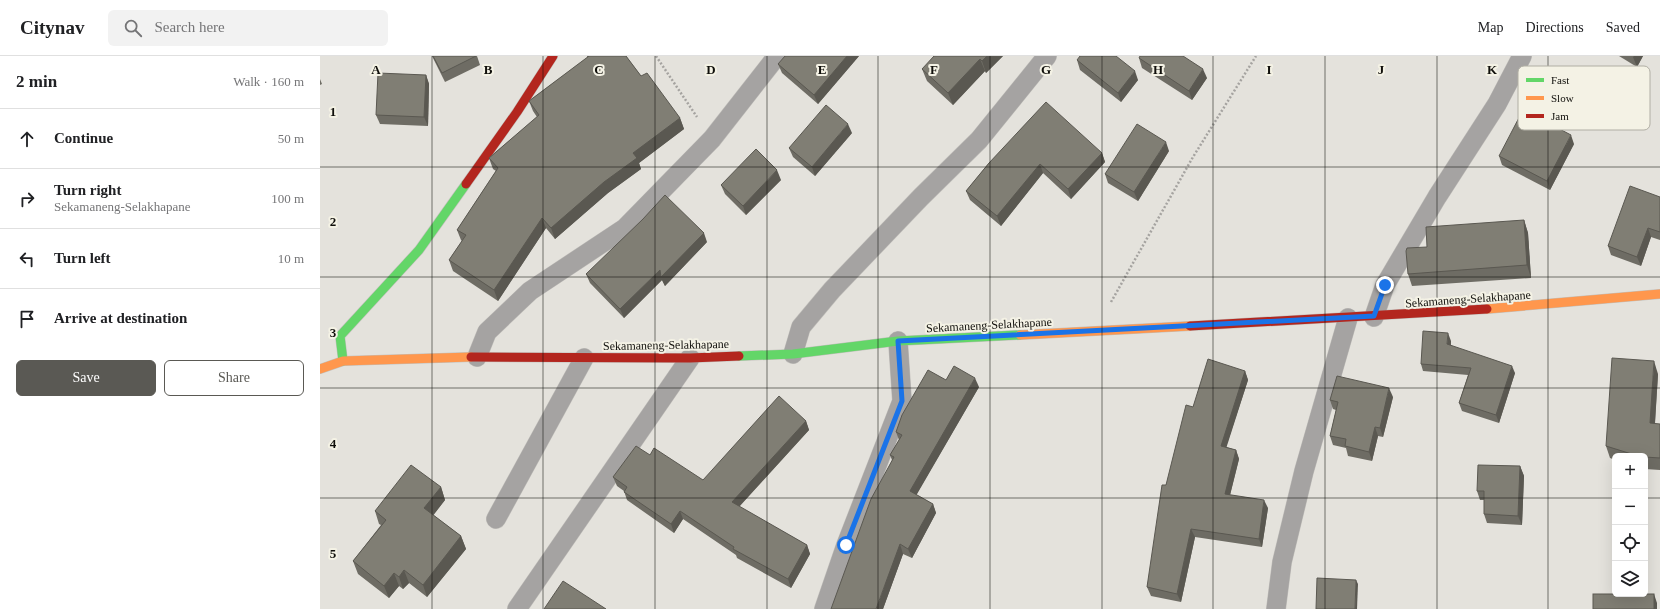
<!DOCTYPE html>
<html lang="en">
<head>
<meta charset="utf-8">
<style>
  :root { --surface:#fff; --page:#f2f2f2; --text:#202124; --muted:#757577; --line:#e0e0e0; --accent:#5a5954 }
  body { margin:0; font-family:Georgia,serif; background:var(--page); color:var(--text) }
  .controls { position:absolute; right:12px; bottom:12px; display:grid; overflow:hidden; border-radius:6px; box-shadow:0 4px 16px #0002 }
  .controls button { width:36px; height:36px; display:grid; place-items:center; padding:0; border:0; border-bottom:1px solid var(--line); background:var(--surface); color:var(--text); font:20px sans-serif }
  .stop { position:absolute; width:12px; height:12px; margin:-9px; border:3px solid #1a73e8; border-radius:50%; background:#fff }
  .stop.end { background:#1a73e8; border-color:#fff; box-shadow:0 1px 4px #0008 }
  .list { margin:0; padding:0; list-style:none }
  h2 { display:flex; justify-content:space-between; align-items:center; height:52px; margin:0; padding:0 16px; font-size:17px }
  h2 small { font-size:13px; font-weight:400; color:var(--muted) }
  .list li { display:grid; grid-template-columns:26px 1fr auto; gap:12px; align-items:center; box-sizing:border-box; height:60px; padding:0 16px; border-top:1px solid var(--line) }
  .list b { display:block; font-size:15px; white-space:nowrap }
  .list p { margin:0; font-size:13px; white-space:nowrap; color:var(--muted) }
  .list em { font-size:13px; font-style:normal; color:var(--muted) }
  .actions { display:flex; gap:8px; padding:12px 16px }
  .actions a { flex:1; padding:9px 0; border:1px solid var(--accent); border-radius:6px; text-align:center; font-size:14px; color:var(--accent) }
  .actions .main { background:var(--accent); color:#fff }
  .icon { flex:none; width:22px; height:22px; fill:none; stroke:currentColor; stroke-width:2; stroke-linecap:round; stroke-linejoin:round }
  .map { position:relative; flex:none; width:1340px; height:553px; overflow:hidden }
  header { display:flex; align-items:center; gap:24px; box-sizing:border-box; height:56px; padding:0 20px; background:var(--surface); border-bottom:1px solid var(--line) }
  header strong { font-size:19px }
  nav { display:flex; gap:22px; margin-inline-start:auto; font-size:14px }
  .search { width:280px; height:36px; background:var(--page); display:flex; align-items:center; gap:10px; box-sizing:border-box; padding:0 14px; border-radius:6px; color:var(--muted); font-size:15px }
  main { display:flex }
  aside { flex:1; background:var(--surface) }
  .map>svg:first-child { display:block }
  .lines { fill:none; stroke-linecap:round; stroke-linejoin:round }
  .lane-casing { stroke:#c1bfbb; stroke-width:20 }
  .fast-casing { stroke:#c1bfbb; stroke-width:10 }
  .slow-casing { stroke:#c1bfbb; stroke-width:10 }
  .jam-casing { stroke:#c1bfbb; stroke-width:10 }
  .path { stroke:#a5a3a0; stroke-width:2.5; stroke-dasharray:2 2; stroke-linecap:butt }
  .lane { stroke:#a5a3a2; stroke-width:19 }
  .fast { stroke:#63d668; stroke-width:9 }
  .slow { stroke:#ff974d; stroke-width:9 }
  .jam { stroke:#b3261e; stroke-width:9 }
  .wall { fill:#6e6c64 }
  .shaded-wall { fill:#5a5851 }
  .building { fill:#807e74; stroke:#5a5851 }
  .route { stroke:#1a73e8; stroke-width:5 }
  .grid { fill:none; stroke:#100f0b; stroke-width:1; stroke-opacity:0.55 }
  .labels { text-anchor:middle; stroke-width:4; stroke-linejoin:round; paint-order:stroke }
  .street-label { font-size:12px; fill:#100f0b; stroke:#f4f2e5 }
  .key { fill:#f4f2e5; stroke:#b0aea4; stroke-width:1 }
  .key-label { font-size:11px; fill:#100f0b }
  .grid-label { font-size:13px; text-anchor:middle; font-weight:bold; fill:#100f0b; stroke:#f4f2e5; stroke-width:4; stroke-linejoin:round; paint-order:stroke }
</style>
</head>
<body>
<header>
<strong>Citynav</strong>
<div class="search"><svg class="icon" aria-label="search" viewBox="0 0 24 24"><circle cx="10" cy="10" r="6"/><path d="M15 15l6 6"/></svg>Search here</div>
<nav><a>Map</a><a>Directions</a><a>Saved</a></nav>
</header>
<main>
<aside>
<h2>2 min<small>Walk · 160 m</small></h2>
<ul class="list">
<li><svg class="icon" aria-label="ahead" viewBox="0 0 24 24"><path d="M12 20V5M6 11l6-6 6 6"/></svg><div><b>Continue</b></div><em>50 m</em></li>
<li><svg class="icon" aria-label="right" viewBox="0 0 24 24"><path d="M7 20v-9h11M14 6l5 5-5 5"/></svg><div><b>Turn right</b><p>Sekamaneng-Selakhapane</p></div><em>100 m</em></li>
<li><svg class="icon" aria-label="left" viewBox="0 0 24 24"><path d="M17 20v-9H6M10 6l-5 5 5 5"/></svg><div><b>Turn left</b></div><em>10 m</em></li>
<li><svg class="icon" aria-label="arrive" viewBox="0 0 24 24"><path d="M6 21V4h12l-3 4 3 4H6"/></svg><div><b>Arrive at destination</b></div></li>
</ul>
<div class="actions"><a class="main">Save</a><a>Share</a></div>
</aside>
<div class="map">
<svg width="1340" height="553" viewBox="0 0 1340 553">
  <rect width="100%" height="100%" fill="#e4e2dc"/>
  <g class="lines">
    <defs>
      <g id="lane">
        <path d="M1054,261L1065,229L1117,141L1177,48L1202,0"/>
        <path d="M473,298L481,271L512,234L601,141L659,84L727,0"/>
        <path d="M157,301L167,276L210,235L305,172L392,83L457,0"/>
        <path d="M176,463L264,302"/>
        <path d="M197,553L370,302"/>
        <path d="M504,553L526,489L582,345L578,285"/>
        <path d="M956,553L962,506L984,415L1028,262"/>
      </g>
      <g id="fast">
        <path d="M419,300L473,298L578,285L700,279"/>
        <path d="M23,305L20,280L99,194L146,128"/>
      </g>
      <g id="slow">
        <path d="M1167,253L1340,238"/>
        <path d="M700,279L870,270"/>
        <path d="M0,313L23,305L151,301"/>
      </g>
      <g id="jam">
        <path d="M146,128L197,56L233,0"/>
        <path d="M870,270L1167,253"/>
        <path d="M151,301L370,302L419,300"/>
      </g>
    </defs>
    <use href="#lane" class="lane-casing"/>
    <use href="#fast" class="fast-casing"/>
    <use href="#slow" class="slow-casing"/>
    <use href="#jam" class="jam-casing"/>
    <g class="path">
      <path d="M336,0L377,61"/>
      <path d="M791,246L873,101L936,0"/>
    </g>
    <use href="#lane" class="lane"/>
    <use href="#fast" class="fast"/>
    <use href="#slow" class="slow"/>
    <use href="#jam" class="jam"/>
  </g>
  <g class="wall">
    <path d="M112,0H157L160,9L125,26Z"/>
    <path d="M267,0H306L321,20L360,62L364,73L319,107L321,113L288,137L235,183L226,172L178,245L133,215L129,204L142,185L141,184L137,174L176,115L173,113L169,102L217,61L213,55L209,45L267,2Z"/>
    <path d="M539,0L498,48L462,17L458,8Z"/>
    <path d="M683,0L666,17L665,15L633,49L607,25L602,13Z"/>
    <path d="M1299,0H1323L1317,11Z"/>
    <path d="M819,2L887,22L872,44L822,12Z"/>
    <path d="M757,4L818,24L801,46L760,14Z"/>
    <path d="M106,19L109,28L108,70L60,68L56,59Z"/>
    <path d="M0,23L2,28L0,29Z"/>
    <path d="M532,77L495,120L473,101L469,92Z"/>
    <path d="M1254,88L1230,134L1182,109L1179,100Z"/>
    <path d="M849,95L818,145L788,127L785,118Z"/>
    <path d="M782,97L785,106L751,143L723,117L681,170L650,144L646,135L669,107Z"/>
    <path d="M461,124L426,159L405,138L401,129Z"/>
    <path d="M1340,141V184L1331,181L1321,210L1291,199L1288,190Z"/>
    <path d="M1204,164L1208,177L1211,222L1092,230L1088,218L1107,191Z"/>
    <path d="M387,186L345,230L342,224L304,262L270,227L266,218Z"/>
    <path d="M1131,285V290L1195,317L1179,367L1142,355L1139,347L1148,319L1103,315L1101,308Z"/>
    <path d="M925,315L928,324L906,391L916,394L919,403L910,439L948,452L942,491L875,481L861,546L831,540L827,531L846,429L873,351Z"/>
    <path d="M1338,318L1335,368H1340V414L1325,413V400H1295V404L1290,402L1286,390Z"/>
    <path d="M626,324L659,331L596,439L613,448L616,457L592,502L583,498L563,553L572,404L570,399L579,384L576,376Z"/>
    <path d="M1073,341L1063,381L1058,380L1052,405L1028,400L1026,392L1013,389L1010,380L1016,354L1013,353L1010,344Z"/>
    <path d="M486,365L489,374L419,451L487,489L490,498L471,532L417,502L416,499L363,463L354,477L307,444L304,435L297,430L293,421L383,424Z"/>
    <path d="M1200,410L1204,420L1202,469L1167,467L1164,458V444H1160L1157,435Z"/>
    <path d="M121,431L125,444L113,459L141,480L146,493L107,541L89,527L83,533L79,530L69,542L38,518L33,505L61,469L59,468L55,455Z"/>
  </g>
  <g class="shaded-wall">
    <path d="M527,0H539L498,48L494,39Z"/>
    <path d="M667,0H683L666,17L662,5Z"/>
    <path d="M1314,0H1323L1317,11L1313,1Z"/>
    <path d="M660,3L665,15L633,49L628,37Z"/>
    <path d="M883,13L887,22L872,44L869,35Z"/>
    <path d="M815,15L818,24L801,46L798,37Z"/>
    <path d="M106,19L109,28L108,70L104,61Z"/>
    <path d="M360,62L364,73L319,107L321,113L288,137L235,183L231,172L313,97Z"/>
    <path d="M528,68L532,77L495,120L492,111Z"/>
    <path d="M1251,79L1254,88L1230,134L1227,125Z"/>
    <path d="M846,86L849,95L818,145L814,136Z"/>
    <path d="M782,97L785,106L751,143L748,133Z"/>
    <path d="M720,108L723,117L681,170L677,160Z"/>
    <path d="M457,114L461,124L426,159L423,150Z"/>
    <path d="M222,162L226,172L178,245L174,234Z"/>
    <path d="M1204,164L1208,177L1211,222L1207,209Z"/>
    <path d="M1328,172L1331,181L1321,210L1317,201Z"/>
    <path d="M384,177L387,186L345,230L342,224L304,262L300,253L340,214Z"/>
    <path d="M1128,277L1131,285L1130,296L1127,288Z"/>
    <path d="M1334,305L1338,318L1334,380L1330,367Z"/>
    <path d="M1192,310L1195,317L1179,367L1176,359Z"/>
    <path d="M925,315L928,324L904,399L901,390Z"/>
    <path d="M655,322L659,331L593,445L590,435Z"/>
    <path d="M1069,332L1073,341L1063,381L1060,372Z"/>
    <path d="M486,365L489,374L415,455L412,446Z"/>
    <path d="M1055,371L1058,380L1052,405L1049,396Z"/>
    <path d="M916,394L919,403L908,447L905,438Z"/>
    <path d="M1200,410L1204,420L1202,469L1198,460Z"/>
    <path d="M121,431L125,444L109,465L104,452Z"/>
    <path d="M944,444L948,452L942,491L939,483Z"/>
    <path d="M613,448L616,457L592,502L588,493Z"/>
    <path d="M360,455L363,463L354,477L351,468Z"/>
    <path d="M871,473L875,481L861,546L857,538Z"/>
    <path d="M141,480L146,493L107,541L103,529Z"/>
    <path d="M580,488L583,498L563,553H556Z"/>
    <path d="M487,489L490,498L471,532L468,523Z"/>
    <path d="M84,514L89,527L83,533L79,521Z"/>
    <path d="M74,517L79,530L69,542L64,530Z"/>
    <path d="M1036,524L1038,528L1037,553H1035Z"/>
    <path d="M1334,538L1337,547V553H1334Z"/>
  </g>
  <g class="building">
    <path d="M113,0H156L122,17Z"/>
    <path d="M269,0H306L321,20L327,17L360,62L313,97L317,102L284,126L231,172L222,162L174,234L129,204L146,179L137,174L178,112L169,102L219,59L209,45Z"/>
    <path d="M465,0H527L494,39L458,8Z"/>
    <path d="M614,0H667L662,5L660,3L628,37L602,13Z"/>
    <path d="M760,0H796L815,15L798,37L757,4Z"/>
    <path d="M820,0H863L883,13L869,35L819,2Z"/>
    <path d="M58,17L106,19L104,61L56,59Z"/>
    <path d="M726,46L782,97L748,133L720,108L677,160L646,135L669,107Z"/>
    <path d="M506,49L528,68L492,111L469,92Z"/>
    <path d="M1203,54L1251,79L1227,125L1179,100Z"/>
    <path d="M817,68L846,86L814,136L785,118Z"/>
    <path d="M436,93L457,114L423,150L401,129Z"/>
    <path d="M1310,130L1340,141V176L1328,172L1317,201L1288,190Z"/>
    <path d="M345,139L384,177L341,221L340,214L300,253L266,218L323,163Z"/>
    <path d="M1204,164L1207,209L1088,218L1086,195L1087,192L1107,191L1106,171Z"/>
    <path d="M1103,275L1128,277L1127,288L1192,310L1176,359L1139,347L1151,312L1101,308Z"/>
    <path d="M1292,302L1334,305L1330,367L1340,368V402L1325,401V400H1318L1286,390Z"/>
    <path d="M888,303L925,315L901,390L916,394L905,438L944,444L939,483L871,473L857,538L827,531L842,429H846L866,349L873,351Z"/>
    <path d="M634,310L655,322L590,435L613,448L588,493L580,488L556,553H511L551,443L574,401L570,399L582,379L576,376L582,359L608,314L626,324Z"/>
    <path d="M1017,320L1069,332L1060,372L1055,371L1049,396L1025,390L1026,383L1010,380L1018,346L1010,344Z"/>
    <path d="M459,340L486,365L412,446L487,489L468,523L413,493L414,491L360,455L351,468L304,436L307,431L293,421L316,390L330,399L334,392L383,424Z"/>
    <path d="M91,409L121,431L104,452L141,480L103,529L84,514L79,521L74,517L64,530L33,505L66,464L55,455Z"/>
    <path d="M1158,409L1200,410L1198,460L1164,458V435H1157Z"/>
    <path d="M997,522L1036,524L1035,553H996Z"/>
    <path d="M243,525L286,553H224Z"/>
    <rect x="1273" y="538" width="61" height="15"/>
  </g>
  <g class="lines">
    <path class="route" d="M526,489L582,345L578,285L1054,260L1065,229"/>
  </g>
  <path class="grid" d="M112,0V553M223,0V553M335,0V553M447,0V553M558,0V553M670,0V553M782,0V553M893,0V553M1005,0V553M1117,0V553M1228,0V553M0,111H1340M0,221H1340M0,332H1340M0,442H1295M1325,442H1340"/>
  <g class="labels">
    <g class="street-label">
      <text transform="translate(1148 243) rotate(-4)" y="4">Sekamaneng-Selakhapane</text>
      <text transform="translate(669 269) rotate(-3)" y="4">Sekamaneng-Selakhapane</text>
      <text transform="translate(346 289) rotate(-1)" y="4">Sekamaneng-Selakhapane</text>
    </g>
  </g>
  <rect x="1198" y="10" width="132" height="64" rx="6" class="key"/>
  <rect x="1206" y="22" width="18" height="4" fill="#63d668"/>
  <rect x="1206" y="40" width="18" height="4" fill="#ff974d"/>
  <rect x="1206" y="58" width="18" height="4" fill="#b3261e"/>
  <g class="key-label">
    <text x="1231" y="28">Fast</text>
    <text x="1231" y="46">Slow</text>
    <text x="1231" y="64">Jam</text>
  </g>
  <g class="grid-label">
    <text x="56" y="18">A</text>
    <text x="168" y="18">B</text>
    <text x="279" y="18">C</text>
    <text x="391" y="18">D</text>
    <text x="502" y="18">E</text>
    <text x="614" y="18">F</text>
    <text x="726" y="18">G</text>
    <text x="838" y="18">H</text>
    <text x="949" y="18">I</text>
    <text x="1061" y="18">J</text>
    <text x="1172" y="18">K</text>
    <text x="13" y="60">1</text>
    <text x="13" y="170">2</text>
    <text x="13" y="281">3</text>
    <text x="13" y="392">4</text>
    <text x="13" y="502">5</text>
  </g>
</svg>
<div class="controls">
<button>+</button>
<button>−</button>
<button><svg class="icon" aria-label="locate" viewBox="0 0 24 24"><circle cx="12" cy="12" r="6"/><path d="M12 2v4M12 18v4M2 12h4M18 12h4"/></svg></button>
<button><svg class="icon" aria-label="layers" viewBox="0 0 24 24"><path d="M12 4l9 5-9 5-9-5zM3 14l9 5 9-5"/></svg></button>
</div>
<div class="stop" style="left:526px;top:489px"></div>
<div class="stop end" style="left:1065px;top:229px"></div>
</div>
</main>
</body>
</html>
